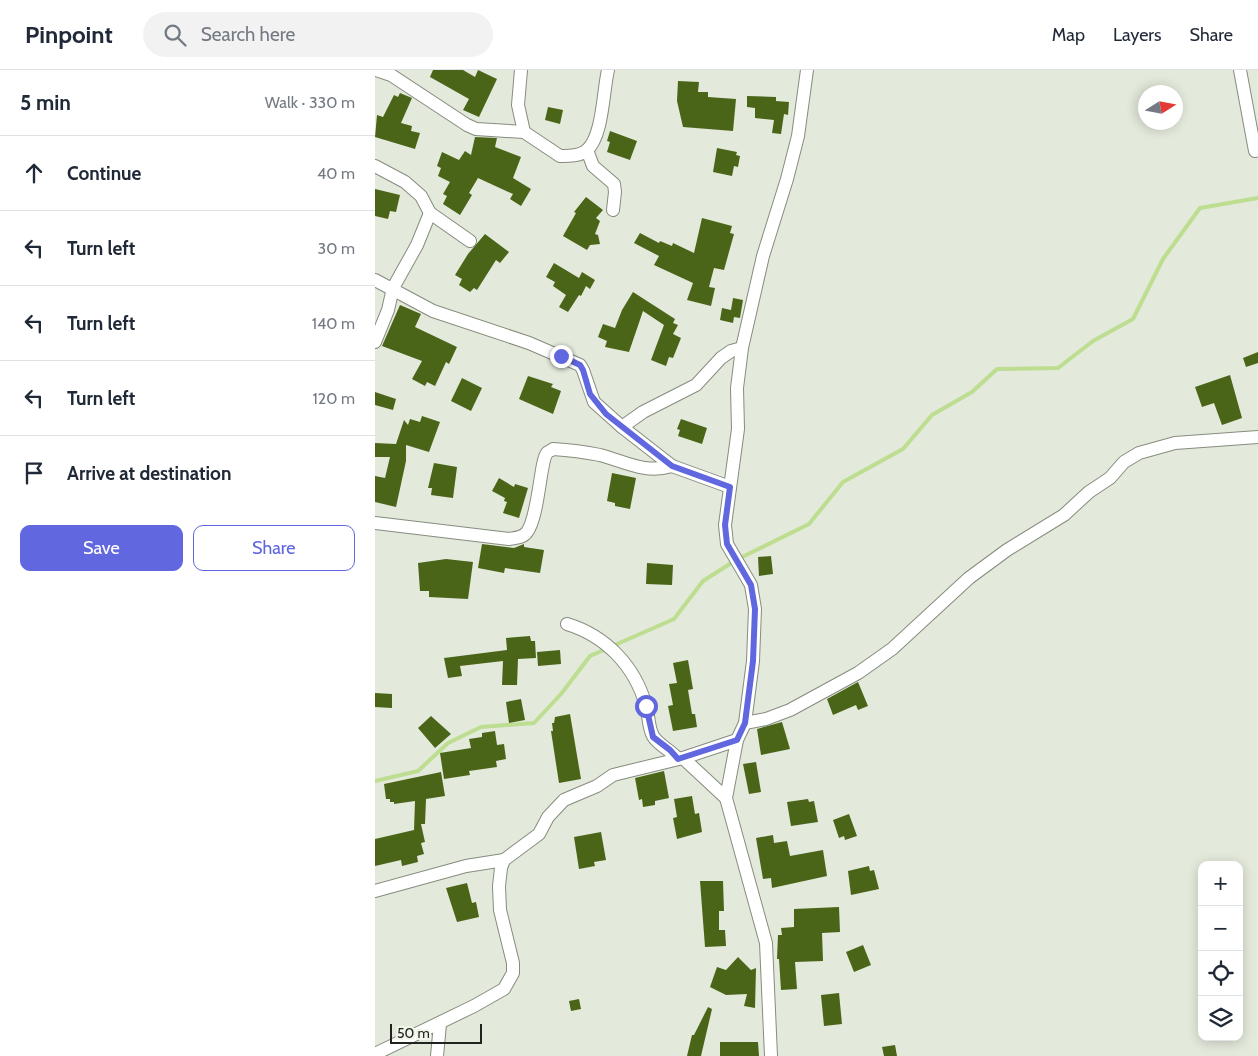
<!DOCTYPE html>
<html lang="en">
<head>
<meta charset="utf-8">
<style>
  :root { --surface:#fff; --page:#f2f2f3; --text:#1f2937; --muted:#747a83; --line:#e0e1e3; --accent:#6067df }
  body { margin:0; font-family:Cabin,sans-serif; background:var(--page); color:var(--text) }
  .controls { position:absolute; right:15px; bottom:15px; display:grid; overflow:hidden; border-radius:10px; box-shadow:0 2px 12px #0003 }
  .controls button { width:45px; height:45px; display:grid; place-items:center; padding:0; border:0; border-bottom:1px solid var(--line); background:var(--surface); color:var(--text); font:25px sans-serif }
  .compass { position:absolute; left:763px; top:15px; width:45px; height:45px; border-radius:50%; background:var(--surface); box-shadow:0 2px 12px #0003; rotate:79deg }
  .scale { position:absolute; left:15px; bottom:12px; width:92px; box-sizing:border-box; padding-left:5px; border:2px solid #21231e; border-top:0; font-size:14px; line-height:18px; white-space:nowrap; color:#21231e; -webkit-text-stroke:4px #f0f6e8; paint-order:stroke }
  .stop { position:absolute; width:15px; height:15px; margin:-11px; border:4px solid #6067df; border-radius:50%; background:#fff }
  .stop.end { background:#6067df; border-color:#fff; box-shadow:0 1px 5px #0008 }
  .list { margin:0; padding:0; list-style:none }
  h2 { display:flex; justify-content:space-between; align-items:center; height:65px; margin:0; padding:0 20px; font-size:21px }
  h2 small { font-size:16px; font-weight:400; color:var(--muted) }
  .list li { display:grid; grid-template-columns:32px 1fr auto; gap:15px; align-items:center; box-sizing:border-box; height:75px; padding:0 20px; border-top:1px solid var(--line) }
  .list b { display:block; font-size:19px; white-space:nowrap }
  .list em { font-size:16px; font-style:normal; color:var(--muted) }
  .actions { display:flex; gap:10px; padding:15px 20px }
  .actions a { flex:1; padding:11px 0; border:1px solid var(--accent); border-radius:10px; text-align:center; font-size:18px; color:var(--accent) }
  .actions .main { background:var(--accent); color:#fff }
  .icon { flex:none; width:28px; height:28px; fill:none; stroke:currentColor; stroke-width:2; stroke-linecap:round; stroke-linejoin:round }
  .map { position:relative; flex:none; width:883px; height:986px; overflow:hidden }
  header { display:flex; align-items:center; gap:30px; box-sizing:border-box; height:70px; padding:0 25px; background:var(--surface); border-bottom:1px solid var(--line) }
  header strong { font-size:24px }
  nav { display:flex; gap:28px; margin-inline-start:auto; font-size:18px }
  .search { width:350px; height:45px; background:var(--page); display:flex; align-items:center; gap:12px; box-sizing:border-box; padding:0 18px; border-radius:28px; color:var(--muted); font-size:19px }
  main { display:flex }
  aside { flex:1; background:var(--surface) }
  .map>svg:first-child { display:block }
  .lines { fill:none; stroke-linecap:round; stroke-linejoin:round }
  .stream { stroke:#bddd90; stroke-width:4 }
  .building { fill:#4b6518 }
  .minor-casing { stroke:#868c7f; stroke-width:14 }
  .minor { stroke:#fff; stroke-width:12 }
  .route { stroke:#6067df; stroke-width:6 }
</style>
</head>
<body>
<header>
<strong>Pinpoint</strong>
<div class="search"><svg class="icon" aria-label="search" viewBox="0 0 24 24"><circle cx="10" cy="10" r="6"/><path d="M15 15l6 6"/></svg>Search here</div>
<nav><a>Map</a><a>Layers</a><a>Share</a></nav>
</header>
<main>
<aside>
<h2>5 min<small>Walk · 330 m</small></h2>
<ul class="list">
<li><svg class="icon" aria-label="ahead" viewBox="0 0 24 24"><path d="M12 20V5M6 11l6-6 6 6"/></svg><div><b>Continue</b></div><em>40 m</em></li>
<li><svg class="icon" aria-label="left" viewBox="0 0 24 24"><path d="M17 20v-9H6M10 6l-5 5 5 5"/></svg><div><b>Turn left</b></div><em>30 m</em></li>
<li><svg class="icon" aria-label="left" viewBox="0 0 24 24"><path d="M17 20v-9H6M10 6l-5 5 5 5"/></svg><div><b>Turn left</b></div><em>140 m</em></li>
<li><svg class="icon" aria-label="left" viewBox="0 0 24 24"><path d="M17 20v-9H6M10 6l-5 5 5 5"/></svg><div><b>Turn left</b></div><em>120 m</em></li>
<li><svg class="icon" aria-label="arrive" viewBox="0 0 24 24"><path d="M6 21V4h12l-3 4 3 4H6"/></svg><div><b>Arrive at destination</b></div></li>
</ul>
<div class="actions"><a class="main">Save</a><a>Share</a></div>
</aside>
<div class="map">
<svg width="883" height="986" viewBox="0 0 883 986">
  <rect width="100%" height="100%" fill="#e3e9db"/>
  <g class="lines">
    <path class="stream" d="M0,711L43,701L73,673L106,657L159,653L186,624L215,586L299,549L328,511L361,490L434,454L468,412L528,379L557,345L597,322L622,299L683,298L718,271L758,249L788,189L825,138L883,128"/>
  </g>
  <g class="building">
    <path d="M58,0H88L100,7L103,0L122,9L104,47L88,40L94,29L55,7Z"/>
    <path d="M303,11L324,12L323,22H333V27L361,29L358,61L308,57L302,31Z"/>
    <path d="M25,23L37,28L26,53L37,56L36,61L45,63L40,79L0,67L2,45L8,47L19,25L23,27Z"/>
    <path d="M372,26L401,27V31L414,32L413,45L409,44L406,64L397,63L399,50L380,48V38L372,37Z"/>
    <path d="M173,37L188,40L185,54L170,50Z"/>
    <path d="M235,61L262,71L255,90L232,82L235,72L232,71Z"/>
    <path d="M100,67L122,68L120,77L146,87L138,108L156,119L146,136L135,129L138,124L103,108L94,123L97,125L85,145L68,134L72,126L68,124L75,112L63,106L66,98L62,96L67,82L84,90L90,81L96,85Z"/>
    <path d="M342,78L362,82L361,85L365,86L363,97L359,96L357,106L338,102Z"/>
    <path d="M0,119L25,125L21,142L15,141L13,149L0,146Z"/>
    <path d="M211,127L228,140L221,148L225,151L220,164L223,165L225,174L215,175L212,180L188,166L201,143L199,142Z"/>
    <path d="M327,148L357,156L355,163L359,164L349,200L339,198L334,217L340,218L336,236L312,230L318,213L279,195L284,186L259,173L265,163L284,173L285,171L297,176L298,173L319,183Z"/>
    <path d="M110,164L134,182L125,193L121,190L102,220L99,218L95,222L84,215L87,209L80,205L93,184Z"/>
    <path d="M179,193L204,208L207,202L220,210L215,219L211,216L206,226L204,225L193,242L184,237L191,225L178,216L180,212L171,207Z"/>
    <path d="M258,222L300,249L298,253L303,255L298,264L306,268L298,288L294,287L291,296L276,290L289,255L268,241L254,282L230,277L232,271L223,267L228,254L240,258L247,240Z"/>
    <path d="M358,228L368,230L365,248L359,247L358,253L345,250L347,238L356,240Z"/>
    <path d="M25,235L46,244L40,257L82,277L74,294L71,292L60,316L52,312L50,316L37,309L47,291L7,276Z"/>
    <path d="M883,282V293L871,297L868,288Z"/>
    <path d="M855,305L867,348L847,355L839,333L827,337L820,317Z"/>
    <path d="M153,306L178,314L176,317L186,321L178,344L144,329Z"/>
    <path d="M87,308L107,318L96,341L76,331Z"/>
    <path d="M0,322L21,329L18,340L0,335Z"/>
    <path d="M47,346L65,352L54,382L31,375V391L21,437L0,432V406L10,408L15,387H0V373L21,374L29,350L33,355L35,349L45,352Z"/>
    <path d="M306,349L332,358L327,374L303,366L305,360L302,359Z"/>
    <path d="M59,393L82,397L78,428L56,425L57,418H53Z"/>
    <path d="M237,403L261,408L255,439L240,436V433L232,431Z"/>
    <path d="M124,408L139,417L140,414L153,418L144,448L128,443L132,432L129,431L130,428L117,421Z"/>
    <path d="M107,474L139,478L149,474V477L169,480L165,503L130,498L129,503L103,498Z"/>
    <path d="M396,486L398,504L384,506L383,487Z"/>
    <path d="M71,489L98,492L93,529L54,527V521H45L43,493Z"/>
    <path d="M272,493L298,495L297,515L271,514Z"/>
    <path d="M155,566L156,571H160L161,588L143,589L142,615H127L128,591L85,596L87,606L73,608L69,588L132,580L131,568Z"/>
    <path d="M185,580L186,594L163,596L162,582Z"/>
    <path d="M313,590L318,619L313,620L317,644H320L322,657L298,661L293,636L298,635L294,614L302,613L298,593Z"/>
    <path d="M483,612L493,636L483,640L481,635L458,645L452,629Z"/>
    <path d="M0,623L17,624V638L0,637Z"/>
    <path d="M146,629L150,650L134,653L131,632Z"/>
    <path d="M195,644L206,709L184,713L176,661H178L177,653H179L180,647Z"/>
    <path d="M56,646L76,664L60,678L43,658Z"/>
    <path d="M407,652L415,679L386,685L382,659Z"/>
    <path d="M120,661L122,675L129,674L131,689L121,691L122,697L94,701L95,705L69,709L65,683L96,678L94,669L107,667V663Z"/>
    <path d="M381,692L386,722L374,724L368,694Z"/>
    <path d="M289,701L294,728L280,731V735L268,737L267,729L264,730L260,708Z"/>
    <path d="M66,702L70,726L51,729L50,754H46L50,772L46,773L49,784L42,786L43,792L27,796L26,790L0,796V769L39,760L40,731L19,734V732H15V729H11L9,714Z"/>
    <path d="M317,726L320,744L324,743L327,762L302,769L298,748L302,747L299,729Z"/>
    <path d="M433,729L434,732L439,731L443,752L416,756L412,732Z"/>
    <path d="M474,744L482,766L470,770L469,766L464,768L458,750Z"/>
    <path d="M226,762L231,790L219,792L220,796L204,799L199,767Z"/>
    <path d="M398,765L399,773L412,771L415,786L448,780L452,806L397,818L396,808L388,809L381,768Z"/>
    <path d="M494,796L495,801L499,800L504,819L476,825L473,801Z"/>
    <path d="M325,811H348L349,841H344V860H350L351,876L330,877Z"/>
    <path d="M92,813L97,833L101,832L104,847L82,852L71,818Z"/>
    <path d="M464,837L465,862L447,863L448,891L420,892L422,919L406,920L404,889H402L403,865H407L406,858L419,857V839Z"/>
    <path d="M488,875L496,895L479,902L471,882Z"/>
    <path d="M363,887L376,900L381,898L380,938L369,936L372,924L351,925L335,917L342,897L351,900Z"/>
    <path d="M464,923L467,954L449,956L446,925Z"/>
    <path d="M204,929L206,939L196,941L194,931Z"/>
    <path d="M333,937L337,939L326,986H312L317,965H319Z"/>
    <path d="M345,972H383L384,986H345Z"/>
    <path d="M520,975L522,986H509L507,977Z"/>
  </g>
  <g class="lines">
    <defs>
      <g id="minor">
        <path d="M1,0L16,5L92,55L101,59L149,62L185,86C193,86 206,86 212,80C228,66 228,21 233,0"/>
        <path d="M146,0L143,35L149,62"/>
        <path d="M865,0L880,81"/>
        <path d="M212,80L218,96L239,114L240,122L238,140"/>
        <path d="M0,96L30,112L46,126L55,143L95,171"/>
        <path d="M0,210L58,241L154,273L205,295L208,300L219,332L247,357L297,396L355,417"/>
        <path d="M0,272L13,240L18,218L42,175L55,143"/>
        <path d="M247,357L268,342L321,315L346,288L356,281L367,278"/>
        <path d="M0,453L134,469C140,468 148,468 152,462C164,446 165,391 172,383C173,381 176,381 178,379C194,380 210,382 225,385C251,392 270,404 297,396"/>
        <path d="M192,554C231,566 260,596 271,636C274,645 273,657 278,666C283,675 296,680 303,689"/>
        <path d="M370,653L391,649L415,640L483,603L517,579L594,508L632,480L689,445L714,422L735,408L749,392L764,383L800,373L883,367"/>
        <path d="M308,688L351,728"/>
        <path d="M0,821L91,796L129,790"/>
        <path d="M0,984L99,936L129,919L138,903V893L125,840L124,816L126,798L129,790L164,764L173,747L189,730L222,716L238,705L308,688L362,670"/>
        <path d="M62,986L65,954"/>
        <path d="M396,986L391,873L351,728L362,670L370,653L378,591L380,539L376,515L352,474L350,455L363,359L362,318L367,278L388,186L412,109L423,66L432,0"/>
      </g>
    </defs>
    <use href="#minor" class="minor-casing"/>
    <use href="#minor" class="minor"/>
  </g>
  <g class="lines">
    <path class="route" d="M186,286L205,295L208,300L215,324L231,344L297,396L355,417L350,455L352,474L376,515L380,539L378,591L370,653L362,670L303,689L295,680L278,667L271,636"/>
  </g>
</svg>
<div class="controls">
<button>+</button>
<button>−</button>
<button><svg class="icon" aria-label="locate" viewBox="0 0 24 24"><circle cx="12" cy="12" r="6"/><path d="M12 2v4M12 18v4M2 12h4M18 12h4"/></svg></button>
<button><svg class="icon" aria-label="layers" viewBox="0 0 24 24"><path d="M12 4l9 5-9 5-9-5zM3 14l9 5 9-5"/></svg></button>
</div>
<svg class="compass" viewBox="-18 -18 36 36"><path d="M0-13l5 13h-10z" fill="#e53935"/><path d="M0 13l5-13h-10z" fill="#747a83"/></svg>
<div class="scale">50 m</div>
<div class="stop" style="left:271px;top:636px"></div>
<div class="stop end" style="left:186px;top:286px"></div>
</div>
</main>
</body>
</html>
